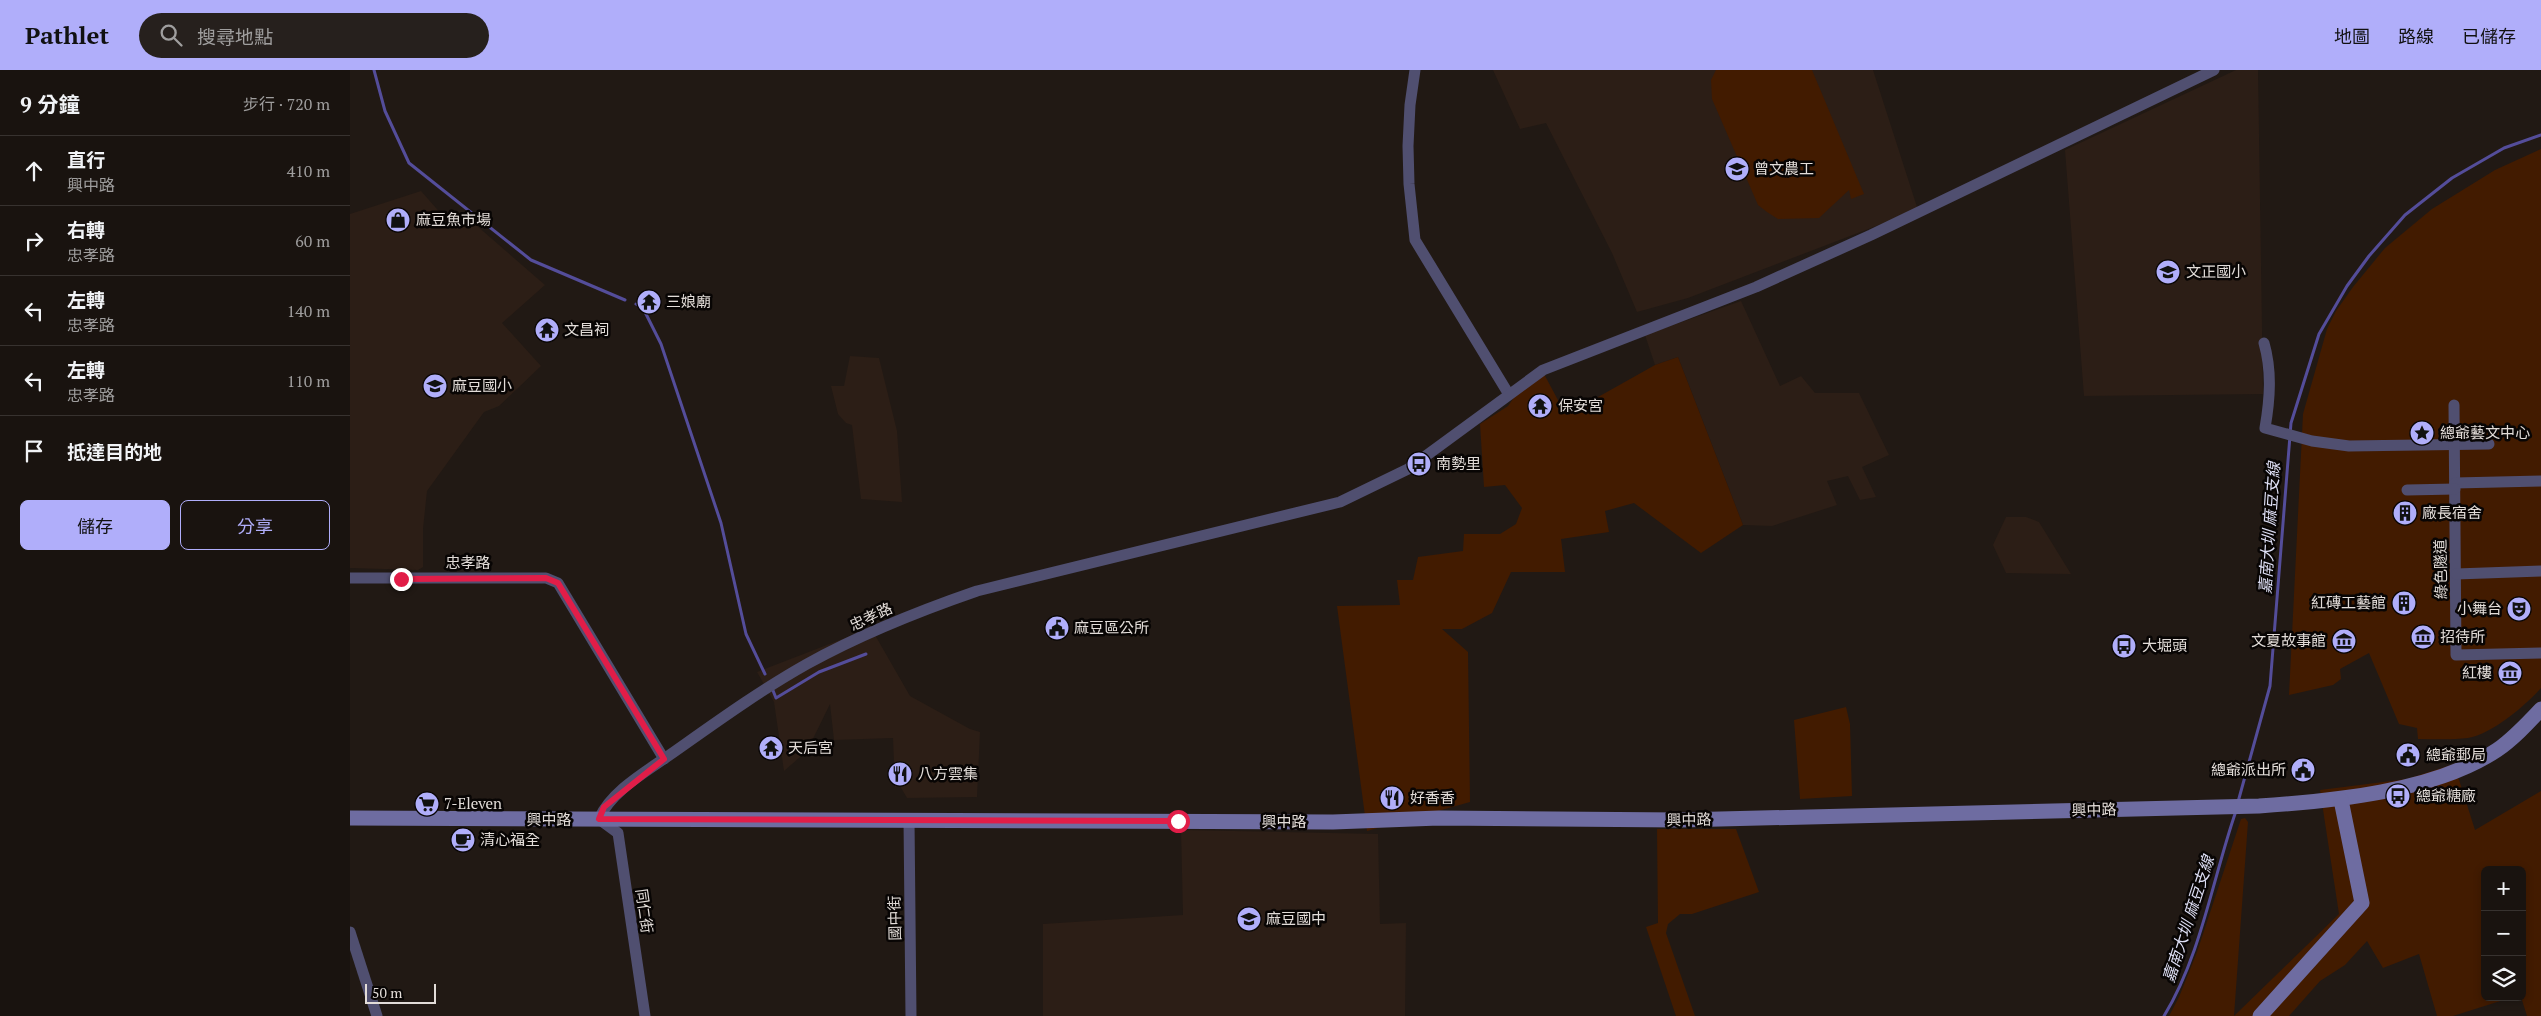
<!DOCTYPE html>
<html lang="zh-TW">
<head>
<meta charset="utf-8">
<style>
  :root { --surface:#19130f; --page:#26201d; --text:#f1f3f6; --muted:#9f9e9e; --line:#37322f; --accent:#b0aefa }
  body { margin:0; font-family:"PT Serif","Noto Sans TC",serif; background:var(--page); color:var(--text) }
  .controls { position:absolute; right:15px; bottom:15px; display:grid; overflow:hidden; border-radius:8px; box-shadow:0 2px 8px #0003 }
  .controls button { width:45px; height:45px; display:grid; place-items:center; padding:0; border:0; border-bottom:1px solid var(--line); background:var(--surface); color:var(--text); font:25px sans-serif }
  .scale { position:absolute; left:15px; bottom:12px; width:71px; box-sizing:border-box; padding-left:5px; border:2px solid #e2dcd8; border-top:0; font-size:14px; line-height:18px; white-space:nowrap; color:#e2dcd8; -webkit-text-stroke:4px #080504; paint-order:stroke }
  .stop { position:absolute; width:15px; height:15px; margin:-11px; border:4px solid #e11d48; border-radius:50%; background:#fff }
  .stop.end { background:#e11d48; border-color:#fff; box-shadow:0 1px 5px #0008 }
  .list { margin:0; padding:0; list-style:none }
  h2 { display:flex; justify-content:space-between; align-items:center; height:65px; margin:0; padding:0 20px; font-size:21px }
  h2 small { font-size:16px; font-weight:400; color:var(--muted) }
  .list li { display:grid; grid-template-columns:32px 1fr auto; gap:15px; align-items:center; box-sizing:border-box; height:70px; padding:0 20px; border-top:1px solid var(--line) }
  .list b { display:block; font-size:19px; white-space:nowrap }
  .list p { margin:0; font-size:16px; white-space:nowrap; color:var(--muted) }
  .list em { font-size:16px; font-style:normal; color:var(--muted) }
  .actions { display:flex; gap:10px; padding:15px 20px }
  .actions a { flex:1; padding:11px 0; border:1px solid var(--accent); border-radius:8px; text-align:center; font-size:18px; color:var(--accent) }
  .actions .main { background:var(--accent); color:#111 }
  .icon { flex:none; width:28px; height:28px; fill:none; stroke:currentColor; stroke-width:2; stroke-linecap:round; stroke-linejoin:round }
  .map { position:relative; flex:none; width:2191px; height:946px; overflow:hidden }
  header { display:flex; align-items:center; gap:30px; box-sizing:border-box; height:70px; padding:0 25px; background:var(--accent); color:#111 }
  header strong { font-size:24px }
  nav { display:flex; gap:28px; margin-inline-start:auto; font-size:18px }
  .search { width:350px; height:45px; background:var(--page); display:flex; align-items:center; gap:12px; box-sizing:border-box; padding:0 18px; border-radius:28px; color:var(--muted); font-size:19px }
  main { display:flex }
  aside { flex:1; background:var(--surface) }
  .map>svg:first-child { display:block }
  .built { fill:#2c1e16 }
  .green { fill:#421b00 }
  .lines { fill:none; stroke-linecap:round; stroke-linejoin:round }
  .stream { stroke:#544d9a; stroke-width:3 }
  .street { stroke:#504f70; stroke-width:11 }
  .secondary { stroke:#6e6ca1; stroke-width:15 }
  .route { stroke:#e11d48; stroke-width:6 }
  .labels { text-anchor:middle; stroke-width:5; stroke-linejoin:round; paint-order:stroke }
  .poi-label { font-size:15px; fill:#e2dcd8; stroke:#080504; text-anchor:start }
  .street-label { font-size:15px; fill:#e2dcd8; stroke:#080504 }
  .water-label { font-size:16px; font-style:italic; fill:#dedff5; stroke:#080504 }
</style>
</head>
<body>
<header>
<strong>Pathlet</strong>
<div class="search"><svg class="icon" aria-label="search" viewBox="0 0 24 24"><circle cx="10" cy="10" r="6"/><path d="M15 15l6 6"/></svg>搜尋地點</div>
<nav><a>地圖</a><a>路線</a><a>已儲存</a></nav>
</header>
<main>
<aside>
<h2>9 分鐘<small>步行 · 720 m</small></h2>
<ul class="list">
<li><svg class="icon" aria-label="ahead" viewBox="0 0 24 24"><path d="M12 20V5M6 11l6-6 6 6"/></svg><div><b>直行</b><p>興中路</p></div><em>410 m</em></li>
<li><svg class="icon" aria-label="right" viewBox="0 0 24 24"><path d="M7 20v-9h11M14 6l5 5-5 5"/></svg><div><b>右轉</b><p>忠孝路</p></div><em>60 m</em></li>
<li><svg class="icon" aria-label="left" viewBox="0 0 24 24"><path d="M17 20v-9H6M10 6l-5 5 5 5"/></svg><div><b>左轉</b><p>忠孝路</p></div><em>140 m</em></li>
<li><svg class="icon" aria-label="left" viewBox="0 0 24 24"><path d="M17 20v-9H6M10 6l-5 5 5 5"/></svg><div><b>左轉</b><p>忠孝路</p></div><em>110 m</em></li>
<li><svg class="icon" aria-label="arrive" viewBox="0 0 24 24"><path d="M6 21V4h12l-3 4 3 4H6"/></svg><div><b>抵達目的地</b></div></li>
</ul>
<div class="actions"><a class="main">儲存</a><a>分享</a></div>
</aside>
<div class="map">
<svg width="2191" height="946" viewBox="0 0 2191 946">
  <rect width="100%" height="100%" fill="#211914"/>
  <g class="built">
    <path d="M1143,0H1523L1568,140L1338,228L1287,242L1262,183L1196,53L1170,59Z"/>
    <path d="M1886,0H1908L1913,324L1734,326L1715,80Z"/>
    <path d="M71,121L101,155L119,149L195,215L152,253L191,296L149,336L134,342L77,421L73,459V497L68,500L0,498V144Z"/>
    <path d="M1391,231L1430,316L1451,306L1465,323H1509L1539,385L1512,397L1526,427L1510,430L1498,406L1477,411L1487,435L1422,456L1393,455L1328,287L1305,295L1295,265Z"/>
    <path d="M500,286L529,288L547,361L552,432L511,429L502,355L496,353L488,344L481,316H494Z"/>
    <path d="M1656,447H1676L1689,452L1721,504L1656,503L1643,475Z"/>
    <path d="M521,558L560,626L620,659L630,662L627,727L557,728L550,716L545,717L543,668L484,670L480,634L457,681L434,701L424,632L407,602Z"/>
    <path d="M831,760L1028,764L1030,854L1056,853L1055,946H693V854L833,845Z"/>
  </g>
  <g class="green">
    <path d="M1366,0H1462L1514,124L1501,129L1499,120L1469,148L1428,149L1417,142L1408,135L1362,29L1361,10Z"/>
    <path d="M2191,79V618C2175,636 2142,664 2118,668C2102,670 2084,669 2068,669L2067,658L2049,654L2019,583L1990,599L1991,609L1983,615L1939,625L1953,344L1977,259L1986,241L2003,217L2035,178L2082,139L2145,100Z"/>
    <path d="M1328,287L1393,455L1351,483L1284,433L1255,441L1259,462L1211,469L1215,502H1161L1142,543L1112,559H1092L1118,582L1120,732L1017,761L987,536L1050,535L1047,510H1063L1068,487L1113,481L1114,464H1150L1166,454L1172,438L1155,415L1134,417L1130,354L1158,336L1165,326L1194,304L1216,345L1305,295Z"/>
    <path d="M1496,637L1500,654L1502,726L1450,729L1444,650Z"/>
    <path d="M2104,694L2125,760L2191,721V946H2177L2171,927L2172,800H2135V927H2163L2103,946H2087L2069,884L2033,898L2017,871L1995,895L1970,911L1939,946H1819L1829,927L1847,882L1891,749L1895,748L1898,752L1884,946L1989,844L1970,720L2057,709Z"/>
    <path d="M1307,759H1386L1409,822L1342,844H1330L1318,854L1316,863L1345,946H1326L1296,857L1308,853Z"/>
  </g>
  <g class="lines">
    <g class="stream">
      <path d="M24,0L35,41L59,93L181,190L275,230"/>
      <path d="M286,234L293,238L311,274L371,453L396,564L415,604"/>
      <path d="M422,618L426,628L469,602L516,584"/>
      <path d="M1888,732L1920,616L1941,353L1969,264L1997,216L2019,186L2055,145L2102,108L2154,78L2191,65"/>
      <path d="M1814,946C1851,886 1863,807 1886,741"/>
    </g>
    <g class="street">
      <path d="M1065,0L1060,35L1058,76L1059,114L1065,170L1158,323"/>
      <path d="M1914,273C1922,301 1920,329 1915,358L1962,371L1999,376L2139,374"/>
      <path d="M2104,335L2106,585L2191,583"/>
      <path d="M2105,413L2191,411"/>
      <path d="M2057,420L2105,419"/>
      <path d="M2106,504L2191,501"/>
      <path d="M0,508H196L208,513L314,689"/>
      <path d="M559,749L561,946"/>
      <path d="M0,862L27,946"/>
      <path d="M295,946L268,763L249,749C261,721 297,701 321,684C365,653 409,621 457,594C511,564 569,541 627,521L990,432L1058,399L1193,300L1406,217L1521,165L1864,0"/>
    </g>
    <g class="secondary">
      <path d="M0,748L983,752L1089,748L1330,750L1909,736C1982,731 2084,722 2147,680C2163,669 2177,654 2191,639"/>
      <path d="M1910,946L2012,833L1991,730"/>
    </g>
  </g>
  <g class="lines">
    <path class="route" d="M51,509L196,508L208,513L314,689L254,737L249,749L828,751"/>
  </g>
  <defs>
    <symbol id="university-disc" viewBox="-11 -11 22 22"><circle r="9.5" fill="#b0aefa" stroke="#080504"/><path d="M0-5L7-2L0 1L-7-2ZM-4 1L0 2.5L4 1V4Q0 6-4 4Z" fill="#111"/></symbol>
    <symbol id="shop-disc" viewBox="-11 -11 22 22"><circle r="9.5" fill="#b0aefa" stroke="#080504"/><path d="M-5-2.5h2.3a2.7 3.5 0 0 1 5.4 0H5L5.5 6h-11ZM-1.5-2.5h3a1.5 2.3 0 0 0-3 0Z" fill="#111"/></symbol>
    <symbol id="school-disc" viewBox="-11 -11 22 22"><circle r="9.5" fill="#b0aefa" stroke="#080504"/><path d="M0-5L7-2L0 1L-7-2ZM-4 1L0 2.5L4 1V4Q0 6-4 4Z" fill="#111"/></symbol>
    <symbol id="temple-disc" viewBox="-11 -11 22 22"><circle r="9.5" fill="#b0aefa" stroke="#080504"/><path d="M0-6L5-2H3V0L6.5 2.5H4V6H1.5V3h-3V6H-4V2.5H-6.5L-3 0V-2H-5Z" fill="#111"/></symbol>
    <symbol id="sight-disc" viewBox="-11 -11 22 22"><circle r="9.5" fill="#b0aefa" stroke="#080504"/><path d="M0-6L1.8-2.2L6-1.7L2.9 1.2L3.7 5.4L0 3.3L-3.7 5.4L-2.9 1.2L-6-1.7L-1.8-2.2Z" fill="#111"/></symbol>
    <symbol id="bus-disc" viewBox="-11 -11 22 22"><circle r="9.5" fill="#b0aefa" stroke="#080504"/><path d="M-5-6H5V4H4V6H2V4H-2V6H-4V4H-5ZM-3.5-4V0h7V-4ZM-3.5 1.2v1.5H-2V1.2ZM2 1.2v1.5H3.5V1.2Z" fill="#111"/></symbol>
    <symbol id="building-disc" viewBox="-11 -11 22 22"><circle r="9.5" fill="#b0aefa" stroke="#080504"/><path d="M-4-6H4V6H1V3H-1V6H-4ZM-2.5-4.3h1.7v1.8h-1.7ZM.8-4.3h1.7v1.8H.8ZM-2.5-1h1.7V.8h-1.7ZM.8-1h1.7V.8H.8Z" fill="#111"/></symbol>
    <symbol id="theatre-disc" viewBox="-11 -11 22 22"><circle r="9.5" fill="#b0aefa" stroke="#080504"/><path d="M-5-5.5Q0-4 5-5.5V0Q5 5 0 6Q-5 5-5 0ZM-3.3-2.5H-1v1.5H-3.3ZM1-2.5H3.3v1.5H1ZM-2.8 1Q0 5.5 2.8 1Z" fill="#111"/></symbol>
    <symbol id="civic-disc" viewBox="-11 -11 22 22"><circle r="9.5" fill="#b0aefa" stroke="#080504"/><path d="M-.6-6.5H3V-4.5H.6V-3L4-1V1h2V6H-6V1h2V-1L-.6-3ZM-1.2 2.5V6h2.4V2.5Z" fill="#111"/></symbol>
    <symbol id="museum-disc" viewBox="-11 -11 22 22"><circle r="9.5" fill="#b0aefa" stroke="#080504"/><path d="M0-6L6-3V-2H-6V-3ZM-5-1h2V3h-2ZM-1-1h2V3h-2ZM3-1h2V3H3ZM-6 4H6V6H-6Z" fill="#111"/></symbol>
    <symbol id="restaurant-disc" viewBox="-11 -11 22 22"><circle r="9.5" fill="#b0aefa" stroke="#080504"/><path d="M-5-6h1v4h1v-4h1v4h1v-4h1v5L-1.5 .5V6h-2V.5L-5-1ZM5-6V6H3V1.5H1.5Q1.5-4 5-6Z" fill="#111"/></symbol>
    <symbol id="supermarket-disc" viewBox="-11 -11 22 22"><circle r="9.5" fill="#b0aefa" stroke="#080504"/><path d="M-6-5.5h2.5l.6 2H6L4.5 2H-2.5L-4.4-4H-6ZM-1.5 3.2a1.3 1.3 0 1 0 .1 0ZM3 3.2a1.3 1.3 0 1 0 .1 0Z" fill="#111"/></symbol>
    <symbol id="cafe-disc" viewBox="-11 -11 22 22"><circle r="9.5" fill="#b0aefa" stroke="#080504"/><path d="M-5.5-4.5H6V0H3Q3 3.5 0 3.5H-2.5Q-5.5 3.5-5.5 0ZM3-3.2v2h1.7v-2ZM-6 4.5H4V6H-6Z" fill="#111"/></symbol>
  </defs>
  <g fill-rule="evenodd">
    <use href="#university-disc" x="1373" y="85" width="28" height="28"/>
    <use href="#shop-disc" x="34" y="136" width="28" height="28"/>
    <use href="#school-disc" x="1804" y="188" width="28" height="28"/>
    <use href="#temple-disc" x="285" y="218" width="28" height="28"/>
    <use href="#temple-disc" x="183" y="246" width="28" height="28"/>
    <use href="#school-disc" x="71" y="302" width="28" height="28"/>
    <use href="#temple-disc" x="1176" y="322" width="28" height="28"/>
    <use href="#sight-disc" x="2058" y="349" width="28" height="28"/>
    <use href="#bus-disc" x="1055" y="380" width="28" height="28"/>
    <use href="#building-disc" x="2041" y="429" width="28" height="28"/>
    <use href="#building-disc" x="2040" y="519" width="28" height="28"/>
    <use href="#theatre-disc" x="2155" y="525" width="28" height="28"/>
    <use href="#civic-disc" x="693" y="544" width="28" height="28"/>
    <use href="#museum-disc" x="2059" y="553" width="28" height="28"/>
    <use href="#museum-disc" x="1980" y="557" width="28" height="28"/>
    <use href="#bus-disc" x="1760" y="562" width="28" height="28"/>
    <use href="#museum-disc" x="2146" y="589" width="28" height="28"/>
    <use href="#temple-disc" x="407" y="664" width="28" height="28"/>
    <use href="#civic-disc" x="2044" y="671" width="28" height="28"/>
    <use href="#civic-disc" x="1939" y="686" width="28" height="28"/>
    <use href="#restaurant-disc" x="536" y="690" width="28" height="28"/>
    <use href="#bus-disc" x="2034" y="712" width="28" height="28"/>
    <use href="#restaurant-disc" x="1028" y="714" width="28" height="28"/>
    <use href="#supermarket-disc" x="63" y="720" width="28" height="28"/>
    <use href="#cafe-disc" x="99" y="756" width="28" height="28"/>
    <use href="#school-disc" x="885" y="835" width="28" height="28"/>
  </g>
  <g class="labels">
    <g class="poi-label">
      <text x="1404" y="104">曾文農工</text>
      <text x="66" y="155">麻豆魚市場</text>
      <text x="1836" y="207">文正國小</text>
      <text x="316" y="237">三娘廟</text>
      <text x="214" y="265">文昌祠</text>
      <text x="102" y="321">麻豆國小</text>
      <text x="1208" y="341">保安宮</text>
      <text x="2090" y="368">總爺藝文中心</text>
      <text x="1086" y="399">南勢里</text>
      <text x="2072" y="448">廠長宿舍</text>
      <text x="2036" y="538" text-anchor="end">紅磚工藝館</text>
      <text x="2152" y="544" text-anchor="end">小舞台</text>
      <text x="724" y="563">麻豆區公所</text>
      <text x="2090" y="572">招待所</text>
      <text x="1976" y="576" text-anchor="end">文夏故事館</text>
      <text x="1792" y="581">大堀頭</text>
      <text x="2142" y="608" text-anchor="end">紅樓</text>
      <text x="438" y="683">天后宮</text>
      <text x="2076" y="690">總爺郵局</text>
      <text x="1936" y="705" text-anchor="end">總爺派出所</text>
      <text x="568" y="709">八方雲集</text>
      <text x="2066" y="731">總爺糖廠</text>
      <text x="1060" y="733">好香香</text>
      <text x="94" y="739">7-Eleven</text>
      <text x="130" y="775">清心福全</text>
      <text x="916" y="854">麻豆國中</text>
    </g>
    <g class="street-label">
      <text x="118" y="498">忠孝路</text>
      <text transform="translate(2091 499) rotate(-91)" y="5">綠色隧道</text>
      <text transform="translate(521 547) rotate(-25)" y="5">忠孝路</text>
      <text transform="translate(1744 740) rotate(-1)" y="5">興中路</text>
      <text x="199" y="755">興中路</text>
      <text transform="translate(1339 750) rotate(-1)" y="5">興中路</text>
      <text x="934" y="757">興中路</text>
      <text transform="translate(294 841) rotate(82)" y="5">同仁街</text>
      <text transform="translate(545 848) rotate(-91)" y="5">國中街</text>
    </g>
    <g class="water-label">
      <text transform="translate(1919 458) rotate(-86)" y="6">嘉南大圳 麻豆支線</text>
      <text transform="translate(1838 849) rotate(-72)" y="6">嘉南大圳 麻豆支線</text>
    </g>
  </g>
</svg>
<div class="controls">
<button>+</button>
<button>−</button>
<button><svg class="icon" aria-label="layers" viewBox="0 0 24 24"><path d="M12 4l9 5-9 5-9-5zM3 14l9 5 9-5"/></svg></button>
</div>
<div class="scale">50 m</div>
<div class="stop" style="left:828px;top:751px"></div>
<div class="stop end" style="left:51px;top:509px"></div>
</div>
</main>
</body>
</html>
